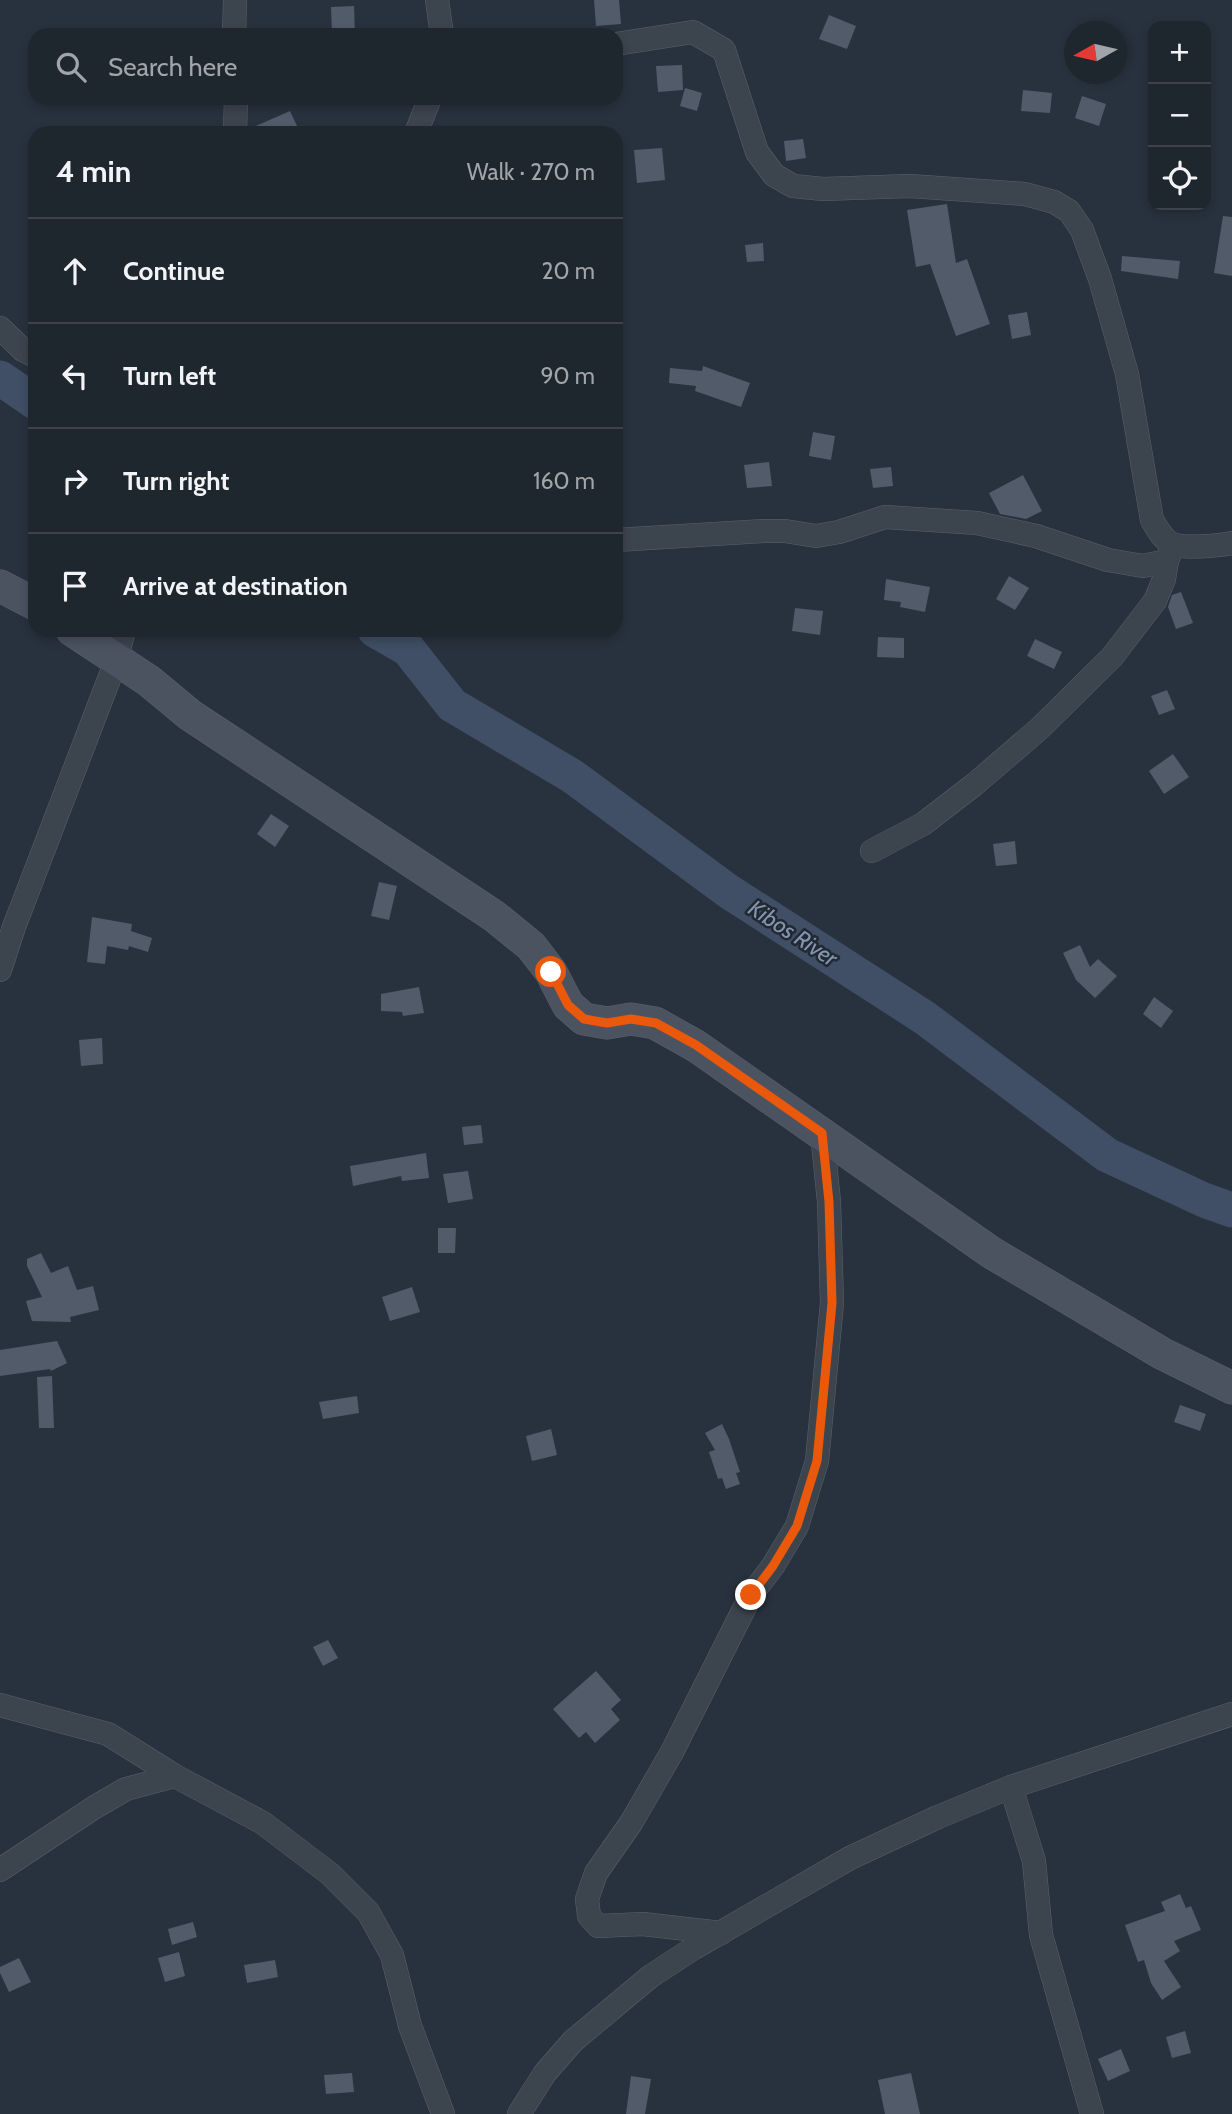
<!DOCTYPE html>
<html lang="en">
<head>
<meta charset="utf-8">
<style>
  :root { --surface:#1e262e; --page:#262e36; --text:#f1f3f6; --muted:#a1a5aa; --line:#3c434a }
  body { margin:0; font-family:Cabin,sans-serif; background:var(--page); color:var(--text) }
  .controls { position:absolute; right:21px; top:21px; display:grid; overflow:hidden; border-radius:14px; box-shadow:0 4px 10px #0003 }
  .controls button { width:63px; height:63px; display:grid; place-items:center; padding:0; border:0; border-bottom:2px solid var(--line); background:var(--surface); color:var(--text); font:35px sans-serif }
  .compass { position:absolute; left:1064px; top:21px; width:63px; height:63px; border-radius:50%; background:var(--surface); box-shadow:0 4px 10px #0003; rotate:262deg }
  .stop { position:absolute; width:21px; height:21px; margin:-16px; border:5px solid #ea580c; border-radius:50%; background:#fff }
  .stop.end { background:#ea580c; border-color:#fff; box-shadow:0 2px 7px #0008 }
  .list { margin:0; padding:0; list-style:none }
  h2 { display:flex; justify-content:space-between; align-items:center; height:91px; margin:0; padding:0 28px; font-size:30px }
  h2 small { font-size:23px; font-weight:400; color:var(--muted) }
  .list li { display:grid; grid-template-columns:46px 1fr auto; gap:21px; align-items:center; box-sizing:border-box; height:105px; padding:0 28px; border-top:2px solid var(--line) }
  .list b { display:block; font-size:26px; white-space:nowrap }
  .list em { font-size:23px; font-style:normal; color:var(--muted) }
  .icon { flex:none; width:38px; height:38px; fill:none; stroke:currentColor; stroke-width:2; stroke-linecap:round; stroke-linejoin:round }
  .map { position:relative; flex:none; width:1232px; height:2114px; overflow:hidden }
  .search { position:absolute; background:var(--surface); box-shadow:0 4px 10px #0003; left:28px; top:28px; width:595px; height:77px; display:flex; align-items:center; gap:18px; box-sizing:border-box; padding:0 24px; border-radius:21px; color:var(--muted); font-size:26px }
  .panel { position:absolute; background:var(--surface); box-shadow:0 4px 10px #0003; left:28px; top:126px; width:595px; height:511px; border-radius:21px }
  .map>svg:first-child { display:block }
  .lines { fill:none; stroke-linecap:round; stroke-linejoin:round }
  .river { stroke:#404f65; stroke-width:35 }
  .building { fill:#525b69 }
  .minor-casing { stroke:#5a626c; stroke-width:24 }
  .secondary-casing { stroke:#5a626c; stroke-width:33 }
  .minor { stroke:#3c444e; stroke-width:23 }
  .secondary { stroke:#4b5361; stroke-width:32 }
  .route { stroke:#ea580c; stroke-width:9 }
  .labels { text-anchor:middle; stroke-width:5; stroke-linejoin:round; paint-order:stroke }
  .water-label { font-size:23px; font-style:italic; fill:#8495ad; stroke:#212934 }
</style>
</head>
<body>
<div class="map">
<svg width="1232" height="2114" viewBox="0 0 1232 2114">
  <rect width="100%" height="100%" fill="#28323e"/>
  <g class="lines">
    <g class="river">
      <path d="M0,378L35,402"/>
      <path d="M375,630L408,649L452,705L572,776L728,891L925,1018L1107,1155L1204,1200L1232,1210"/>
    </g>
  </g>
  <g class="building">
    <path d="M594,0H619L621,24L596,26Z"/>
    <path d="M354,6L355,35H332L331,7Z"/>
    <path d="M829,15L856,26L847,49L819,39Z"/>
    <path d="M682,65L683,90L658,92L656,66Z"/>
    <path d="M685,88L702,93L697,111L680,106Z"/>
    <path d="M1023,90L1052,93L1050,113L1021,111Z"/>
    <path d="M1082,96L1106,104L1099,126L1075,118Z"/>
    <path d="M290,111L298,128L286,133H249V129Z"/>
    <path d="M803,139L806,158L786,161L784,141Z"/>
    <path d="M662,148L665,180L637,183L634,150Z"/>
    <path d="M947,204L956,263L967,259L990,324L956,336L930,264L916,267L907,210Z"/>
    <path d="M1223,216L1232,217V276L1214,273Z"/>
    <path d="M763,243L764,261L747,262L745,245Z"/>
    <path d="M1122,256L1180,261L1178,279L1121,271Z"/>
    <path d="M1027,312L1031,335L1012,339L1008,315Z"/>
    <path d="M703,366L750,383L741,407L695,391L696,386L669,383L670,368L702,371Z"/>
    <path d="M813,432L835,436L831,460L809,456Z"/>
    <path d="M769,462L772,486L747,488L744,465Z"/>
    <path d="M891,467L893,486L873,488L870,469Z"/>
    <path d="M1023,475L1042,511L1026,519L1000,514L989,493Z"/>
    <path d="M1009,576L1029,588L1015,610L996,599Z"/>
    <path d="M886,579L930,587L925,612L900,607L901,602L884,600Z"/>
    <path d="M1181,592L1193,623L1176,629L1168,607L1172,595Z"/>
    <path d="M795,608L823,611L820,635L792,631Z"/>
    <path d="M878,637L904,638V658L877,657Z"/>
    <path d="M1035,639L1062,652L1054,669L1027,656Z"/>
    <path d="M1167,690L1175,709L1159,715L1151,696Z"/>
    <path d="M1173,754L1189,777L1164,794L1149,771Z"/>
    <path d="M271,814L289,826L275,847L257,834Z"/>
    <path d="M1015,841L1017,864L996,866L993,844Z"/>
    <path d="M379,882L397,886L389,920L371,916Z"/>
    <path d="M92,917L132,924L131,931L152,938L148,952L129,946L128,950L107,946L105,964L87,962Z"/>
    <path d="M1080,945L1090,967L1098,959L1117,976L1095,998L1076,980L1063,953Z"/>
    <path d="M419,987L424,1013L403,1016L402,1012L381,1011V994Z"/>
    <path d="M1154,997L1173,1011L1161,1028L1143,1014Z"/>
    <path d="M102,1038L103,1064L81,1066L79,1040Z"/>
    <path d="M481,1125L483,1143L464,1145L462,1127Z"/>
    <path d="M426,1153L429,1178L402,1181L401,1176L353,1186L350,1166Z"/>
    <path d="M468,1171L473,1199L448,1203L443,1174Z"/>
    <path d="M438,1228H456L455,1253H438Z"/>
    <path d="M41,1253L51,1273L68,1266L77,1290L93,1286L99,1310L70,1317L71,1322L32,1321L26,1301L42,1297L27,1266V1259Z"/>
    <path d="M412,1287L420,1312L390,1321L382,1297Z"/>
    <path d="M57,1341L67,1363L51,1371L50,1369L0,1376V1350Z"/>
    <path d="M52,1376L54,1428H39L37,1377Z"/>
    <path d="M357,1396L359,1413L323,1419L319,1402Z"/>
    <path d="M1180,1405L1206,1414L1200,1431L1174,1422Z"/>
    <path d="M722,1424L729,1439L740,1472L736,1473L740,1484L726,1489L722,1478L718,1479L709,1452L715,1450L705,1433Z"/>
    <path d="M551,1429L557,1455L532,1461L526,1436Z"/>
    <path d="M328,1640L338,1658L323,1666L313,1647Z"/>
    <path d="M596,1671L621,1700L611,1709L620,1720L595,1743L586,1732L579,1738L553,1709Z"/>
    <path d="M1180,1894L1186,1908L1191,1906L1201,1930L1174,1941L1180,1951L1164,1961L1181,1987L1162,2000L1151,1983L1144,1960L1138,1962L1125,1925L1165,1911L1161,1902Z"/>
    <path d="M193,1922L197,1937L172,1945L168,1929Z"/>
    <path d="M179,1952L185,1976L165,1982L158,1958Z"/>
    <path d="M19,1958L31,1982L9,1992L0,1973V1967Z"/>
    <path d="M275,1960L278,1977L247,1983L244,1965Z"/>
    <path d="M1185,2031L1191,2053L1172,2058L1166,2037Z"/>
    <path d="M1121,2049L1130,2071L1108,2081L1098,2059Z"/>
    <path d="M352,2073L354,2092L326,2094L324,2075Z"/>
    <path d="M911,2073L920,2114H885L878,2080Z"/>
    <path d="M631,2076L651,2079L645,2114H626Z"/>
  </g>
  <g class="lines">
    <defs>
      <g id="minor">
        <path d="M437,0L442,35"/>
        <path d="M234,35L235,0"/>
        <path d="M616,44L693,32L724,50L757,152L774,175L793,186L823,189L910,186L1025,194L1054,202L1069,211L1082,230L1100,279L1127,374L1152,520C1158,530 1164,542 1175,545C1188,548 1219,546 1232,543"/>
        <path d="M235,133L236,98"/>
        <path d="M416,133L430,98"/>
        <path d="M0,328L23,350L35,356"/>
        <path d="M616,540L764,531H785L816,536L839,532L885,517L977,523L1036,536L1108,560L1143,566L1167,561L1173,545"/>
        <path d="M872,851L923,824L975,784L1039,729L1112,657L1155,601L1164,579L1167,561"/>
        <path d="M0,970L14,927L116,661L124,630"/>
        <path d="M0,1705L108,1734L175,1776L263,1823L330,1874L368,1912L392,1955L410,2026L443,2114"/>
        <path d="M1011,1787L1034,1861L1041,1935L1092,2114"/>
        <path d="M0,1870L95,1807L126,1789L175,1776"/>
        <path d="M721,1933L643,1924L598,1926L589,1916L587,1899L596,1873L631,1823L672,1752L751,1595L773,1566L797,1526L817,1461L832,1303L829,1202L822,1133"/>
        <path d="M519,2114L545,2073L573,2041L651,1976L694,1948L850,1858L938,1817L1011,1787L1232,1714"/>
      </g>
      <g id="secondary">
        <path d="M0,586L35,604"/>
        <path d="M72,630L149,681L190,715L494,916L531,946L551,972L568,1005L584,1019L607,1023L631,1019L655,1023L696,1046L992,1253L1163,1354L1232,1388"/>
      </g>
    </defs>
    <use href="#minor" class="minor-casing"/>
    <use href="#secondary" class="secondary-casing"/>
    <use href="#minor" class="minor"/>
    <use href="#secondary" class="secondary"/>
  </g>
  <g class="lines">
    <path class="route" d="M551,972L568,1005L584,1019L607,1023L631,1019L656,1023L696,1045L822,1133L829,1202L832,1303L817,1461L797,1526L773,1566L751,1595"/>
  </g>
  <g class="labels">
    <g class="water-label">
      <text transform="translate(793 933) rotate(33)" y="8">Kibos River</text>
    </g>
  </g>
</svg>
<div class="controls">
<button>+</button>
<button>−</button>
<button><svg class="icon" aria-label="locate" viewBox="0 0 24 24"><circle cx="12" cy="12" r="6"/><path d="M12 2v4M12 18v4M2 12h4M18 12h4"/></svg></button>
</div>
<svg class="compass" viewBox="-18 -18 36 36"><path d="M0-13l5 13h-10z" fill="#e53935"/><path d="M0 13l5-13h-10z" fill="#a1a5aa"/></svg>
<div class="stop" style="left:551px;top:972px"></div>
<div class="stop end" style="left:751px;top:1595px"></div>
<div class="search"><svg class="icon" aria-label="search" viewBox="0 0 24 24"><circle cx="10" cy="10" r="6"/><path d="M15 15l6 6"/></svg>Search here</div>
<section class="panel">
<h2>4 min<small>Walk · 270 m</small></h2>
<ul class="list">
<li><svg class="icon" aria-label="ahead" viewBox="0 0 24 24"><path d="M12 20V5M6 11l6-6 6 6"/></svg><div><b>Continue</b></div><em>20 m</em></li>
<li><svg class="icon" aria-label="left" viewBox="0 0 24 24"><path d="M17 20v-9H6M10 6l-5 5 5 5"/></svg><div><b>Turn left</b></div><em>90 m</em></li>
<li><svg class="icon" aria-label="right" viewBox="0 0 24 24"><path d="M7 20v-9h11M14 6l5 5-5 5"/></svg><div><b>Turn right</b></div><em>160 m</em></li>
<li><svg class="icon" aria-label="arrive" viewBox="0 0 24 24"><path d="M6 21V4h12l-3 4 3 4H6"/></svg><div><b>Arrive at destination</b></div></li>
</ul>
</section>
</div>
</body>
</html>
